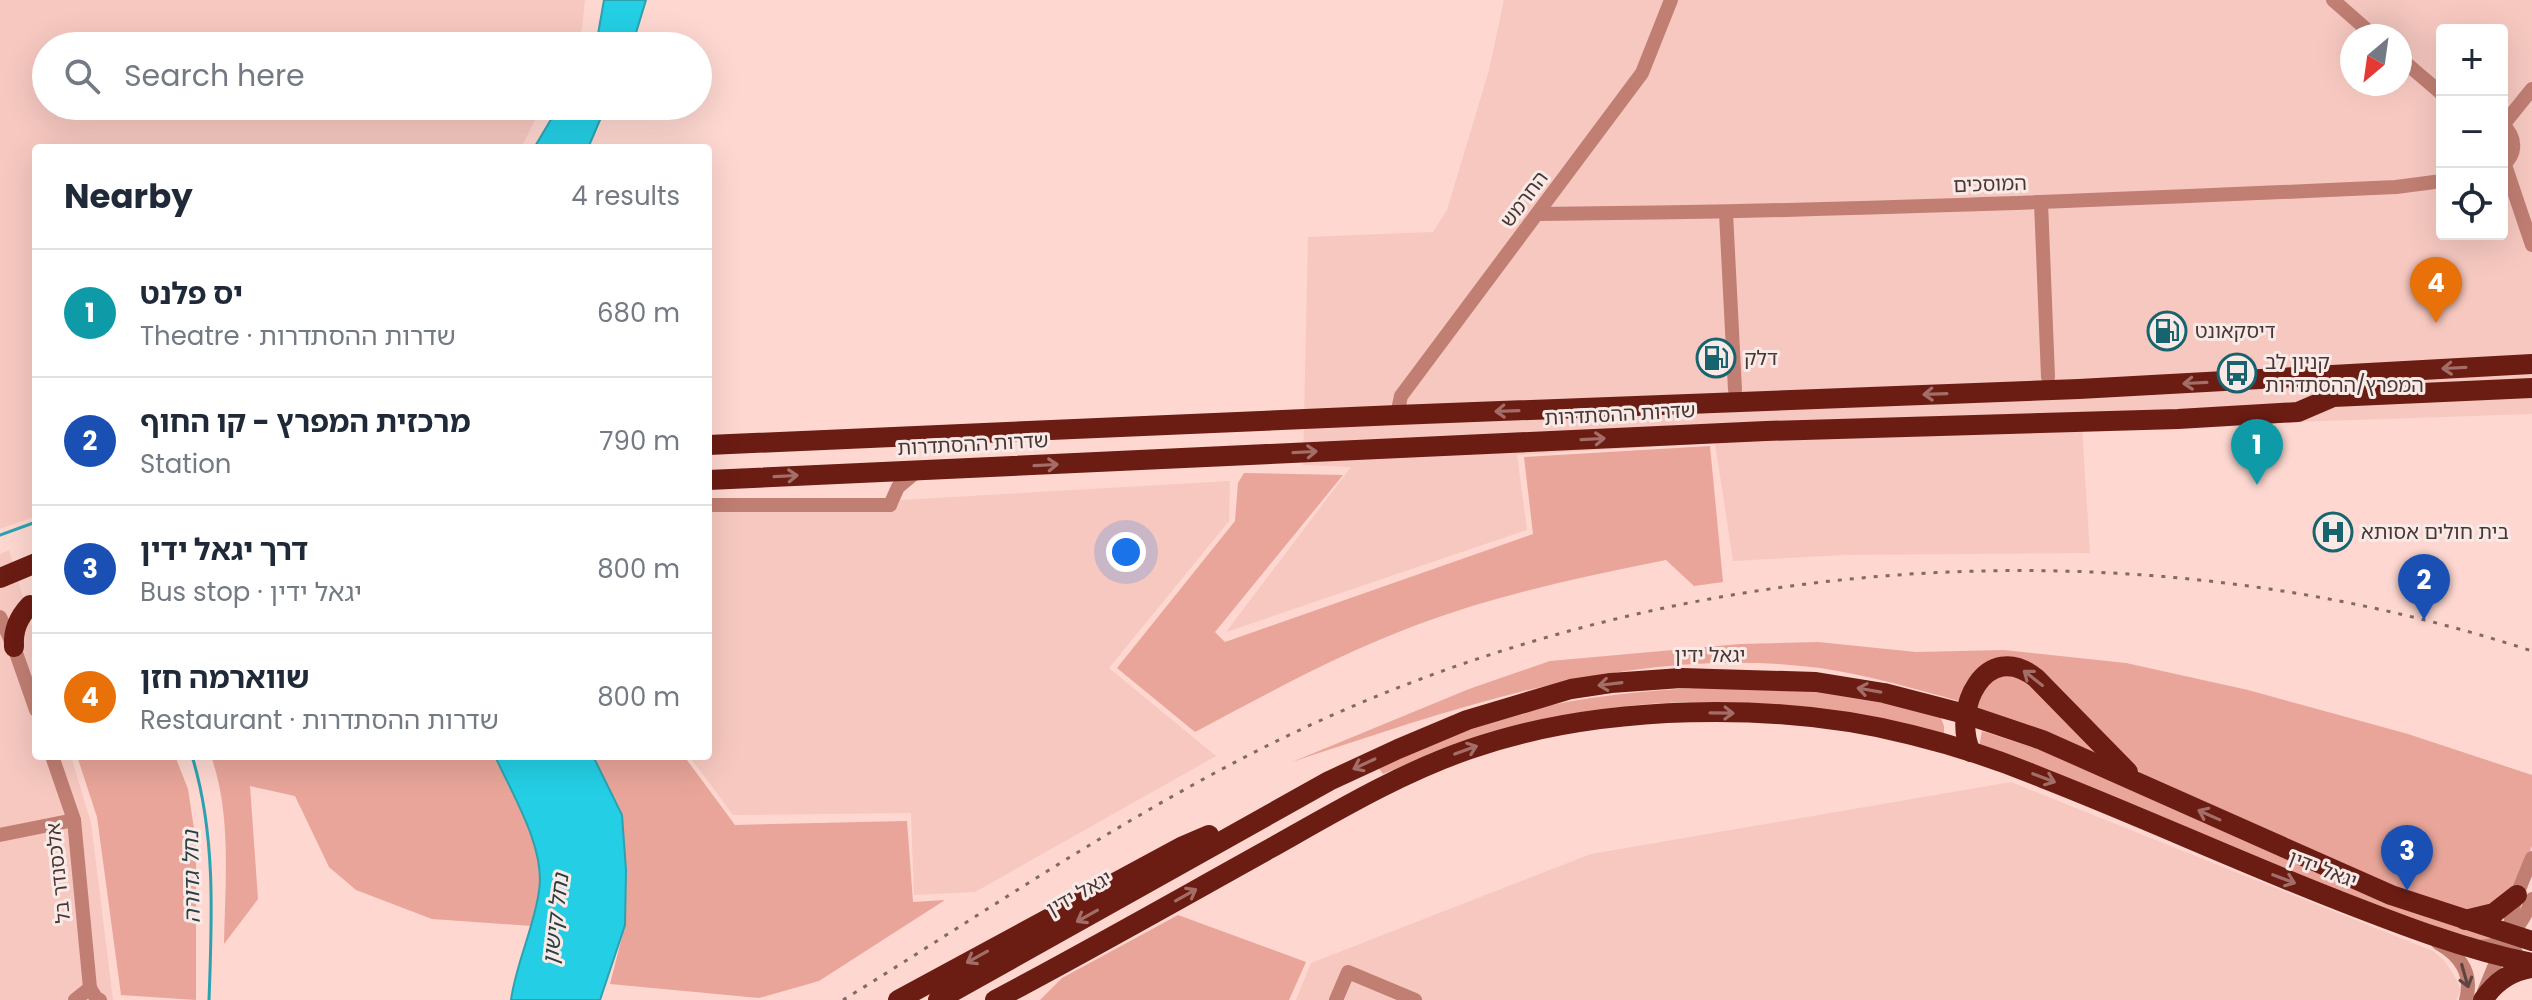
<!DOCTYPE html>
<html lang="en">
<head>
<meta charset="utf-8">
<style>
  :root { --surface:#fff; --page:#f2f2f3; --text:#1f2937; --muted:#747a83; --line:#e0e1e3; --accent:#b45309 }
  body { margin:0; font-family:Poppins,"Noto Sans Hebrew",sans-serif; background:var(--page); color:var(--text) }
  .controls { position:absolute; right:24px; top:24px; display:grid; overflow:hidden; border-radius:8px; box-shadow:0 8px 32px #0002 }
  .controls button { width:72px; height:72px; display:grid; place-items:center; padding:0; border:0; border-bottom:2px solid var(--line); background:var(--surface); color:var(--text); font:40px sans-serif }
  .compass { position:absolute; left:2340px; top:24px; width:72px; height:72px; border-radius:50%; background:var(--surface); box-shadow:0 8px 32px #0002; rotate:209deg }
  .you { position:absolute; left:1126px; top:552px; width:28px; height:28px; margin:-20px; border:6px solid #fff; border-radius:50%; background:#1a73e8; box-shadow:0 0 0 12px #1a73e833 }
  .badge { display:grid; place-items:center; width:52px; height:52px; border-radius:50%; background:var(--accent); color:#fff; font-size:26px; font-weight:700 }
  .pin { position:absolute; translate:-50% -66px; filter:drop-shadow(0 2px 4px #0008) }
  .pin::after { content:''; position:absolute; top:42px; width:28px; height:24px; background:inherit; clip-path:polygon(0 0,100% 0,50% 100%) }
  .list { margin:0; padding:0; list-style:none }
  h2 { display:flex; justify-content:space-between; align-items:center; height:104px; margin:0; padding:0 32px; font-size:34px }
  h2 small { font-size:26px; font-weight:400; color:var(--muted) }
  .list li { display:grid; grid-template-columns:52px 1fr auto; gap:24px; align-items:center; box-sizing:border-box; height:128px; padding:0 32px; border-top:2px solid var(--line) }
  .list b { display:block; font-size:30px; white-space:nowrap }
  .list p { margin:0; font-size:26px; white-space:nowrap; color:var(--muted) }
  .list em { font-size:26px; font-style:normal; color:var(--muted) }
  .icon { flex:none; width:44px; height:44px; fill:none; stroke:currentColor; stroke-width:2; stroke-linecap:round; stroke-linejoin:round }
  .map { position:relative; flex:none; width:2532px; height:1000px; overflow:hidden }
  .search { position:absolute; background:var(--surface); box-shadow:0 8px 32px #0002; left:32px; top:32px; width:680px; height:88px; display:flex; align-items:center; gap:20px; box-sizing:border-box; padding:0 28px; border-radius:44px; color:var(--muted); font-size:30px }
  .panel { position:absolute; background:var(--surface); box-shadow:0 8px 32px #0002; left:32px; top:144px; width:680px; height:616px; border-radius:8px }
  .map>svg:first-child { display:block }
  .built { fill:#f6c8c0; fill-rule:evenodd }
  .green { fill:#e9a599 }
  .water { fill:#24cfe5; stroke:#2ea1b0; stroke-width:2 }
  .lines { fill:none; stroke-linecap:round; stroke-linejoin:round }
  .stream { stroke:#2ea1b0; stroke-width:3 }
  .minor { stroke:#c17e73; stroke-width:14 }
  .highway { stroke:#6b1c13; stroke-width:20 }
  .rail { stroke:#816a66; stroke-width:3; stroke-dasharray:4 8; stroke-linecap:butt }
  .oneway { stroke:#a46e68 }
  .oneway2 { stroke:#5f4541 }
  .labels { text-anchor:middle; stroke-width:6; stroke-linejoin:round; paint-order:stroke }
  .street-label { font-size:20px; fill:#463734; stroke:#faeae7 }
  .poi-label { font-size:20px; fill:#463734; stroke:#faeae7; text-anchor:start }
  .water-label { font-size:22px; font-style:italic; fill:#274044; stroke:#faeae7 }
</style>
</head>
<body>
<div class="map">
<svg width="2532" height="1000" viewBox="0 0 2532 1000">
  <rect width="100%" height="100%" fill="#fdd7d0"/>
  <g class="built">
    <path d="M0,0H585L582,29L573,46H46V106H542L521,148H36V516L0,529Z"/>
    <path d="M1504,0H2532V414L2082,429L2090,553L1845,555L1733,561L1715,443L1517,455L1527,530L1226,632L1351,467L1303,465L1308,237L1433,232L1447,210L1489,70ZM2442,30H2502V234H2442ZM2352,36H2400V84H2352Z"/>
    <path d="M1230,481L1229,521L1109,668L1216,756L975,892L914,895L911,813L733,815L689,756H708V511Z"/>
    <path d="M9,550L36,640V756H71L91,823L113,1000H0V554Z"/>
    <path d="M2011,782L2433,951L2444,960L2455,977L2461,989L2456,1000H1296L1311,963L1591,854Z"/>
  </g>
  <g class="green">
    <path d="M1710,446L1723,582L1694,586L1666,560C1582,577 1499,594 1419,624C1341,653 1268,693 1195,732L1117,668L1235,521L1238,483L1244,473L1343,475L1215,632L1225,642L1533,534L1524,457Z"/>
    <path d="M1818,642L1916,652L2004,650L2126,663L2248,690L2408,734L2532,775V846L2520,878L2515,887L2495,904L2468,910L2408,892L2141,773L2127,763L2014,661L1962,702C1916,689 1868,675 1820,668C1635,644 1464,705 1292,762L1469,689L1550,661L1740,644Z"/>
    <path d="M2021,673L2105,761L1974,709L1989,679Z"/>
    <path d="M1708,687L1779,688L1860,696L1940,716L1944,726V737C1888,717 1830,709 1770,705C1729,703 1689,701 1648,704C1559,711 1465,740 1383,774L1378,767C1420,747 1464,728 1509,715C1574,697 1641,691 1708,687Z"/>
    <path d="M1982,731L2050,753L2318,872L2485,933L2491,939L2483,942L2409,920L1979,747Z"/>
    <path d="M77,756H175L188,789L196,842V1000L121,995L97,817Z"/>
    <path d="M211,756H495C513,794 543,845 540,889C539,901 534,914 532,926L432,919L356,890L329,867L295,796L250,786L258,899L224,944C225,883 232,815 211,756Z"/>
    <path d="M593,756H684L735,825L907,821L913,902L945,900L819,981L759,998L610,984L625,925L626,870L622,815Z"/>
    <path d="M1178,915L1306,962L1289,1000H1040L1062,978Z"/>
  </g>
  <g class="water">
    <path d="M604,0H646L632,46H594L597,40Z"/>
    <path d="M559,106H606L588,148H534Z"/>
    <path d="M495,756H593L622,815L626,870L625,925L600,1000H511C516,963 534,928 539,891C546,848 512,794 495,756Z"/>
  </g>
  <g class="lines">
    <g class="stream">
      <path d="M0,535L36,522"/>
      <path d="M192,756C216,834 212,919 209,1000"/>
    </g>
    <g class="minor">
      <path d="M2333,0L2374,36"/>
      <path d="M2400,58L2442,94"/>
      <path d="M2502,124C2517,137 2517,154 2502,166"/>
      <path d="M2503,125L2532,89"/>
      <path d="M2505,165L2532,245"/>
      <path d="M2041,202L2048,377"/>
      <path d="M1726,213L1735,390"/>
      <path d="M1538,214C1824,212 2110,200 2396,187L2442,181"/>
      <path d="M1397,415L1401,396L1642,73L1671,0"/>
      <path d="M708,505H890"/>
      <path d="M890,505L898,487L916,472"/>
      <path d="M0,617L14,647L36,710"/>
      <path d="M52,756L74,820L90,988L96,998L100,1000"/>
      <path d="M0,835L74,820"/>
      <path d="M2438,943C2461,956 2473,974 2466,1000"/>
      <path d="M2477,947C2506,948 2523,924 2532,899"/>
      <path d="M2520,960C2498,927 2519,890 2532,858"/>
      <path d="M2484,992L2499,955L2498,948"/>
      <path d="M75,1000L90,988"/>
      <path d="M1336,1000L1348,972L1415,1000"/>
    </g>
    <g class="highway">
      <path d="M708,445L1397,415L2079,389L2532,364"/>
      <path d="M708,480L1766,431L2178,419L2298,412L2333,397L2532,388"/>
      <path d="M0,578L36,563"/>
      <path d="M14,647C13,630 18,618 30,605"/>
      <path d="M1971,752C1951,709 1986,638 2036,678L2128,772"/>
      <path d="M2465,920L2494,913L2517,895"/>
      <path d="M898,1000L1181,847L1209,835"/>
      <path d="M938,1000L1329,781L1398,749L1467,720L1571,689L1611,683L1681,678L1816,682L1884,693L1965,714L2042,740L2391,895L2532,941"/>
      <path d="M995,1000C1088,951 1179,899 1271,848C1335,812 1400,773 1470,749C1600,704 1778,701 1912,735C1957,746 2002,761 2045,779C2142,817 2238,861 2335,899C2399,924 2465,950 2532,963"/>
      <path d="M2483,1000C2495,982 2511,971 2532,968"/>
    </g>
    <path class="rail" d="M843,1000C989,910 1130,812 1285,737C1669,552 2126,518 2532,651"/>
  </g>
  <defs><path id="oneway-shaft" d="M-6 0H5M1.5-3L5.5 0L1.5 3" fill="none" stroke-width="1.6" stroke-linecap="round" stroke-linejoin="round" transform="scale(2)"/></defs>
  <g class="oneway">
    <use href="#oneway-shaft" transform="translate(2454 368) rotate(177)"/>
    <use href="#oneway-shaft" transform="translate(2195 383) rotate(177)"/>
    <use href="#oneway-shaft" transform="translate(1935 394) rotate(178)"/>
    <use href="#oneway-shaft" transform="translate(1507 411) rotate(178)"/>
    <use href="#oneway-shaft" transform="translate(1593 439) rotate(-3)"/>
    <use href="#oneway-shaft" transform="translate(1305 452) rotate(-3)"/>
    <use href="#oneway-shaft" transform="translate(1046 465) rotate(-3)"/>
    <use href="#oneway-shaft" transform="translate(786 476) rotate(-3)"/>
    <use href="#oneway-shaft" transform="translate(2033 678) rotate(-142)"/>
    <use href="#oneway-shaft" transform="translate(1610 684) rotate(173)"/>
    <use href="#oneway-shaft" transform="translate(1869 690) rotate(-170)"/>
    <use href="#oneway-shaft" transform="translate(1722 713) rotate(1)"/>
    <use href="#oneway-shaft" transform="translate(1466 750) rotate(-20)"/>
    <use href="#oneway-shaft" transform="translate(1364 764) rotate(155)"/>
    <use href="#oneway-shaft" transform="translate(2044 778) rotate(21)"/>
    <use href="#oneway-shaft" transform="translate(2209 815) rotate(-156)"/>
    <use href="#oneway-shaft" transform="translate(2284 879) rotate(21)"/>
    <use href="#oneway-shaft" transform="translate(1186 895) rotate(-29)"/>
    <use href="#oneway-shaft" transform="translate(1087 916) rotate(151)"/>
    <use href="#oneway-shaft" transform="translate(977 957) rotate(151)"/>
  </g>
  <use class="oneway2" href="#oneway-shaft" transform="translate(2465 976) rotate(74)"/>
  <defs>
    <symbol id="fuel-ring" viewBox="-11 -11 22 22"><circle r="9.5" fill="#faeae7" stroke="#18646e" stroke-width="1.5"/><path d="M-5.5-6h7V0h2V4h1.3V-2.5L3-4.5l.8-.8L6-3V5H2.5V1h-1V6h-7ZM-4.2-4.7v3.2H.2V-4.7Z" fill="#18646e"/></symbol>
    <symbol id="bus-ring" viewBox="-11 -11 22 22"><circle r="9.5" fill="#faeae7" stroke="#18646e" stroke-width="1.5"/><path d="M-5-6H5V4H4V6H2V4H-2V6H-4V4H-5ZM-3.5-4V0h7V-4ZM-3.5 1.2v1.5H-2V1.2ZM2 1.2v1.5H3.5V1.2Z" fill="#18646e"/></symbol>
    <symbol id="hospital-ring" viewBox="-11 -11 22 22"><circle r="9.5" fill="#faeae7" stroke="#18646e" stroke-width="1.5"/><path d="M-5-5h3v3.5h4V-5h3V5h-3V1.5h-4V5h-3Z" fill="#18646e"/></symbol>
  </defs>
  <g fill-rule="evenodd">
    <use href="#fuel-ring" x="2145" y="309" width="44" height="44"/>
    <use href="#fuel-ring" x="1694" y="336" width="44" height="44"/>
    <use href="#bus-ring" x="2215" y="351" width="44" height="44"/>
    <use href="#hospital-ring" x="2311" y="510" width="44" height="44"/>
  </g>
  <g class="labels">
    <g class="street-label">
      <text transform="translate(1990 184) rotate(-2)" y="7">המוסכים</text>
      <text transform="translate(1524 199) rotate(-53)" y="7">החרמש</text>
      <text transform="translate(1620 414) rotate(-3)" y="7">שדרות ההסתדרות</text>
      <text transform="translate(973 444) rotate(-3)" y="7">שדרות ההסתדרות</text>
      <text x="1710" y="662">יגאל ידין</text>
      <text transform="translate(2323 869) rotate(21)" y="7">יגאל ידין</text>
      <text transform="translate(58 873) rotate(-96)" y="7">אלכסנדר בל</text>
      <text transform="translate(1079 893) rotate(-29)" y="7">יגאל ידין</text>
    </g>
    <g class="poi-label">
      <text x="2195" y="338">דיסקאונט</text>
      <text x="1744" y="365">דלק</text>
      <text x="2265" y="369">קניון לב<tspan x="2265" dy="23">המפרץ/ההסתדרות</tspan></text>
      <text x="2361" y="539">בית חולים אסותא</text>
    </g>
    <g class="water-label">
      <text transform="translate(191 877) rotate(-91)" y="8">נחל גדורה</text>
      <text transform="translate(555 919) rotate(-83)" y="8">נחל קישון</text>
    </g>
  </g>
</svg>
<div class="controls">
<button>+</button>
<button>−</button>
<button><svg class="icon" aria-label="locate" viewBox="0 0 24 24"><circle cx="12" cy="12" r="6"/><path d="M12 2v4M12 18v4M2 12h4M18 12h4"/></svg></button>
</div>
<svg class="compass" viewBox="-18 -18 36 36"><path d="M0-13l5 13h-10z" fill="#e53935"/><path d="M0 13l5-13h-10z" fill="#747a83"/></svg>
<div class="you"></div>
<div class="pin badge" style="left:2257px;top:485px;background:#0f9aa8">1</div>
<div class="pin badge" style="left:2424px;top:620px;background:#1a4fb4">2</div>
<div class="pin badge" style="left:2407px;top:891px;background:#1a4fb4">3</div>
<div class="pin badge" style="left:2436px;top:323px;background:#e8710a">4</div>
<div class="search"><svg class="icon" aria-label="search" viewBox="0 0 24 24"><circle cx="10" cy="10" r="6"/><path d="M15 15l6 6"/></svg>Search here</div>
<section class="panel">
<h2>Nearby<small>4 results</small></h2>
<ul class="list">
<li><span class="badge" style="background:#0f9aa8">1</span><div><b>יס פלנט</b><p>Theatre · שדרות ההסתדרות</p></div><em>680 m</em></li>
<li><span class="badge" style="background:#1a4fb4">2</span><div><b>מרכזית המפרץ - קו החוף</b><p>Station</p></div><em>790 m</em></li>
<li><span class="badge" style="background:#1a4fb4">3</span><div><b>דרך יגאל ידין</b><p>Bus stop · יגאל ידין</p></div><em>800 m</em></li>
<li><span class="badge" style="background:#e8710a">4</span><div><b>שווארמה חזן</b><p>Restaurant · שדרות ההסתדרות</p></div><em>800 m</em></li>
</ul>
</section>
</div>
</body>
</html>
